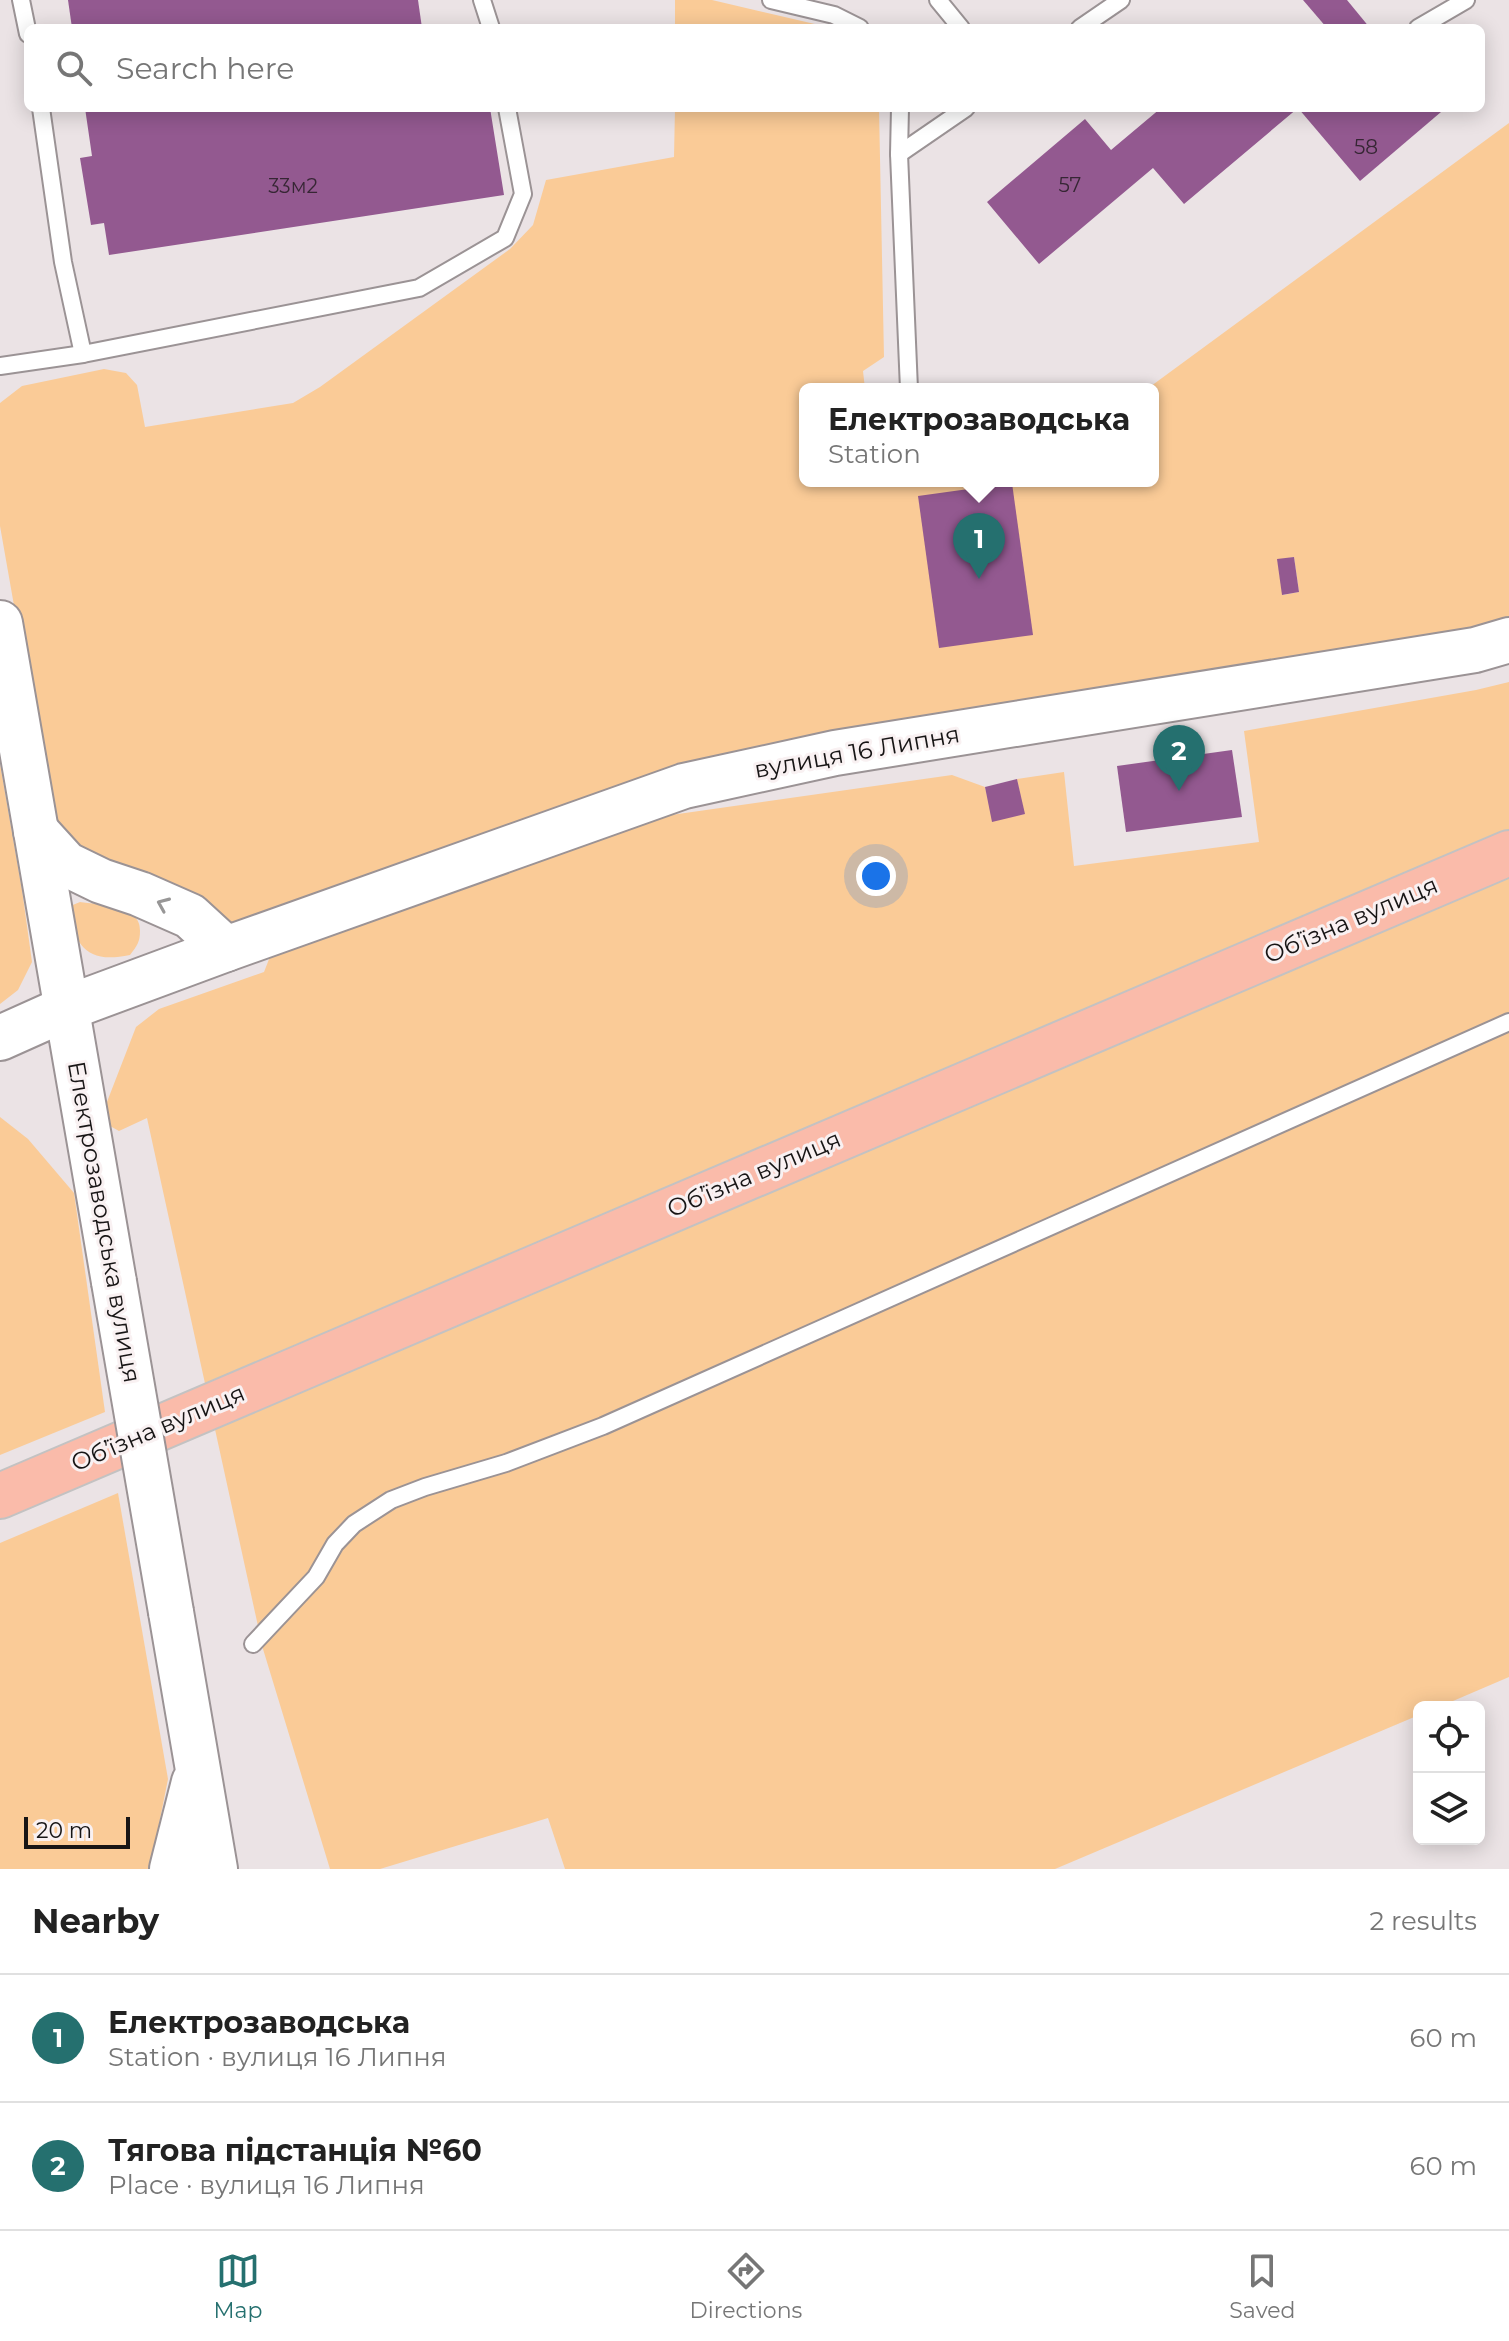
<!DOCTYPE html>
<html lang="en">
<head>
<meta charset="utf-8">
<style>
  :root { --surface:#fff; --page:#f6f6f6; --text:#222; --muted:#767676; --line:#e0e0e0; --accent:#25706f }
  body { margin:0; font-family:Montserrat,sans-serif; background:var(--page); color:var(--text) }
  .controls { position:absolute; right:24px; bottom:24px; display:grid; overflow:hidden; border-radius:12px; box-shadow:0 4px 20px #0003 }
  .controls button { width:72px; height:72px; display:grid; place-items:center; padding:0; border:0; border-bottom:2px solid var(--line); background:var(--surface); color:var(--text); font:40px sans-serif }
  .scale { position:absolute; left:24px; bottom:20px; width:106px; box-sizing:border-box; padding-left:8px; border:4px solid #171515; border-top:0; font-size:22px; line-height:28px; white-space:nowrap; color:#171515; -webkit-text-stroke:6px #f9f1f2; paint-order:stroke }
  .you { position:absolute; left:876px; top:876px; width:28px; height:28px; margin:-20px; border:6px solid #fff; border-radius:50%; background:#1a73e8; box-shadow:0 0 0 12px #1a73e833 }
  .badge { display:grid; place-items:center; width:52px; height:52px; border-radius:50%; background:var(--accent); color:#fff; font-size:26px; font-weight:700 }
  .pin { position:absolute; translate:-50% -66px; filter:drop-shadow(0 2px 4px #0008) }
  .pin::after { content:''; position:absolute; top:42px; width:28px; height:24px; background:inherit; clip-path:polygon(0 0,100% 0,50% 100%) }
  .popup { position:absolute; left:799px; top:383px; width:360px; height:104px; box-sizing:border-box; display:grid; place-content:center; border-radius:12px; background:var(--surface); filter:drop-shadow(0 2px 6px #0005); font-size:26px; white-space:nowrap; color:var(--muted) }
  .popup b { font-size:30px; color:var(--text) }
  .popup::after { content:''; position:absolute; left:50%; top:100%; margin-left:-16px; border:16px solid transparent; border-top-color:var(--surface) }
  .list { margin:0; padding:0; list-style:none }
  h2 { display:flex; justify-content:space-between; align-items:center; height:104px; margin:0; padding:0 32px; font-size:34px }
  h2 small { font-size:26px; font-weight:400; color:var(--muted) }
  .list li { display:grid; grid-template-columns:52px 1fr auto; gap:24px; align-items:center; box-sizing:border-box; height:128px; padding:0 32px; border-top:2px solid var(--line) }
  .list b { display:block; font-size:30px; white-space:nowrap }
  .list p { margin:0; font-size:26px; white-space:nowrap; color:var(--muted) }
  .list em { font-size:26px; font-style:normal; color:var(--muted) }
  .icon { flex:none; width:44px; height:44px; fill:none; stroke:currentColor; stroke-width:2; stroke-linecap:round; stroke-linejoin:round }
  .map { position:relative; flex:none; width:1509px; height:1869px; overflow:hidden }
  .search { position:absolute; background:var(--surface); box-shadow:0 4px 20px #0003; left:24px; right:24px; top:24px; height:88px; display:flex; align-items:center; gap:20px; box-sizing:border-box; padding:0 28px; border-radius:12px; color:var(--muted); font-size:30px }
  .sheet { height:360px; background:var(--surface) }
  nav { display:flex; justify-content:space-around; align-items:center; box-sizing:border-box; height:112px; border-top:2px solid var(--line); background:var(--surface); font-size:22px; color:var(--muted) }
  nav a { display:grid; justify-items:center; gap:4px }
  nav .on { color:var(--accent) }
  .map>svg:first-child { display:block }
  .green { fill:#facb97; fill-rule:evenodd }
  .building { fill:#935990 }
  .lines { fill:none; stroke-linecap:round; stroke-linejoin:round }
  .lane-casing { stroke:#9b9395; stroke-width:20 }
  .secondary-casing { stroke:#9b9395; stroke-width:48 }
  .primary-casing { stroke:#c3c2c2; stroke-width:48 }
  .lane { stroke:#fff; stroke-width:16 }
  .secondary { stroke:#fff; stroke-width:44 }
  .primary { stroke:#fabbaa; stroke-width:44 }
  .secondary-bridge-casing { stroke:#9b9395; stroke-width:48; stroke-linecap:butt }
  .secondary-bridge { stroke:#fff; stroke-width:44 }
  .oneway { stroke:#979696 }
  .labels { text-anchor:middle; stroke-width:6; stroke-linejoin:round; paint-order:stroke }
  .number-label { font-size:20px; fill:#362634 }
  .street-label { font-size:24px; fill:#171515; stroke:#f9f1f2 }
</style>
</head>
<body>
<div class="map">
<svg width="1509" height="1869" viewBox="0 0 1509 1869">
  <rect width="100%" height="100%" fill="#ebe3e5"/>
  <g class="green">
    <path d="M675,0H712L832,28H675Z"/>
    <path d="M675,108H879L884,357L863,371L865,389H805V481H1153V389H1147L1509,123V620L1469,632L840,735L239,924L228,922L173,885L92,854L73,842L52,821L0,526V403L22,386L104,369L126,373L137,385L145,427L293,403L320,387L510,249L533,225L546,180L674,157ZM1294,557L1299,592L1283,595L1278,560Z"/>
    <path d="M1509,682V1677L1439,1707H1419V1715L1055,1869H565L548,1818L380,1869H330L263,1649L147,1118L119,1131L110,1126L105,1107L136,1027L159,1009L264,972L273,949L671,815L952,775L985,787L993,821L1024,814L1017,779L1064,772L1074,866L1259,842L1244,731L1476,690Z"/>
    <path d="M0,764L22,890L32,962L18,990L0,1004Z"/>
    <path d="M80,902C98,905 142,905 140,931C140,942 137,946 130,955C87,964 75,947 68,907Z"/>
    <path d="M0,1117L28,1139L74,1193L105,1412L0,1455Z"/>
    <path d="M118,1493L168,1779L150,1869H0V1543Z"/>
  </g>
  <g class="building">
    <path d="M68,0H418L422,28H72Z"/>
    <path d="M1303,0H1347L1370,28H1327Z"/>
    <path d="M85,108H490L504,195L109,255L104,223L91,225L80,158L92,156Z"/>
    <path d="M1161,108H1298L1184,204L1153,168L1039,264L987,202L1085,119L1111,150Z"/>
    <path d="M1298,108H1438L1441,112L1360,181Z"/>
    <path d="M1012,483L1033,635L939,648L918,496Z"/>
    <path d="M1294,557L1299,592L1282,595L1277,559Z"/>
    <path d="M1232,750L1242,817L1126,832L1117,766Z"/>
    <path d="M1017,779L1025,814L992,822L985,787Z"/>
  </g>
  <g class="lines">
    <defs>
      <g id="lane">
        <path d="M21,0L28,34"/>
        <path d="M482,0L491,28"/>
        <path d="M771,0L834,15L860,28"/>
        <path d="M938,0L961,28"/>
        <path d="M1080,28L1121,0"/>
        <path d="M1418,28L1466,0"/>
        <path d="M41,108L63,262L83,354"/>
        <path d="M900,108L899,154L909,389"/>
        <path d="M899,154L966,108"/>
        <path d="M0,366L83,354L419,288L505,238L523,194L507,108"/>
        <path d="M253,1644L316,1577L335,1544L354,1524L391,1500L425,1487L506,1463L603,1426L1509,1022"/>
      </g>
      <g id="secondary">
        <path d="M0,623L114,1282"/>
        <path d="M36,831L66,864L101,881L140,894L190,916L226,949"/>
        <path d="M0,1038L67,1008L226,949L684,786L835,753L1475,650L1509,640"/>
        <path d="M171,1612L215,1869"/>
        <path d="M172,1869L194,1782"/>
      </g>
      <path id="primary" d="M0,1496L1509,853"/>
    </defs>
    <use href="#lane" class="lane-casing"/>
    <use href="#secondary" class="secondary-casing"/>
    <use href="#primary" class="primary-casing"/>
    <use href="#lane" class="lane"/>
    <use href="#secondary" class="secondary"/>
    <use href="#primary" class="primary"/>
    <defs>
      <path id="secondary-bridge" d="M114,1282L171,1612"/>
    </defs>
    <use href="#secondary-bridge" class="secondary-bridge-casing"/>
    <use href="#secondary-bridge" class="secondary-bridge"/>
  </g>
  <defs><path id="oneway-chevron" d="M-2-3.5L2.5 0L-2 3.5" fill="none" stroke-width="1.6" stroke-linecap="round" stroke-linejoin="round" transform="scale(2)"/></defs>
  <use class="oneway" href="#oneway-chevron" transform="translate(163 904) rotate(-157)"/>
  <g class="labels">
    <g class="number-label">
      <text x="1366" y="154">58</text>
      <text x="1070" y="192">57</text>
      <text x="293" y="193">33м2</text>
    </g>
    <g class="street-label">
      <text transform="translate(857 752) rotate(-10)" y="8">вулиця 16 Липня</text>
      <text transform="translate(1351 920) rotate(-23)" y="8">Обʼїзна вулиця</text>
      <text transform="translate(754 1174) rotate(-23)" y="8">Обʼїзна вулиця</text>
      <text transform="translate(104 1222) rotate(80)" y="8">Електрозаводська вулиця</text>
      <text transform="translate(158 1428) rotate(-23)" y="8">Обʼїзна вулиця</text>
    </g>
  </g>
</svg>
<div class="controls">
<button><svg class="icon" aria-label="locate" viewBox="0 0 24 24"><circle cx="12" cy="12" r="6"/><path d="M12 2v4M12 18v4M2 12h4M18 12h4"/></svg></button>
<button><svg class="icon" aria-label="layers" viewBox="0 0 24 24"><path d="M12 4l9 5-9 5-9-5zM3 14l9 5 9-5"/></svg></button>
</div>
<div class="scale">20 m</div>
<div class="you"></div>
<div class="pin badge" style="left:979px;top:579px">1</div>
<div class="popup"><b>Електрозаводська</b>Station</div>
<div class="pin badge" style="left:1179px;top:791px">2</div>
<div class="search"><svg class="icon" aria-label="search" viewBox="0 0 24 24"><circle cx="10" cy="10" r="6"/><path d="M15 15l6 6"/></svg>Search here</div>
</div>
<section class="sheet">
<h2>Nearby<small>2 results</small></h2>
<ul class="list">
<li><span class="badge">1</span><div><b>Електрозаводська</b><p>Station · вулиця 16 Липня</p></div><em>60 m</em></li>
<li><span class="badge">2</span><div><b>Тягова підстанція №60</b><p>Place · вулиця 16 Липня</p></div><em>60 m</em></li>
</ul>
</section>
<nav>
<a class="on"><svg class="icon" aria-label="map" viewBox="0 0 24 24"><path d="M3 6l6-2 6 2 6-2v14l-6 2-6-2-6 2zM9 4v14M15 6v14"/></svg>Map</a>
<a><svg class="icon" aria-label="directions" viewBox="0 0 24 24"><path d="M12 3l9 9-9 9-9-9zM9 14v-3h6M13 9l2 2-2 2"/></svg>Directions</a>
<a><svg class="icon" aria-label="saved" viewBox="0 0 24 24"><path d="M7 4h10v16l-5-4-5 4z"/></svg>Saved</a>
</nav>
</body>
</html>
